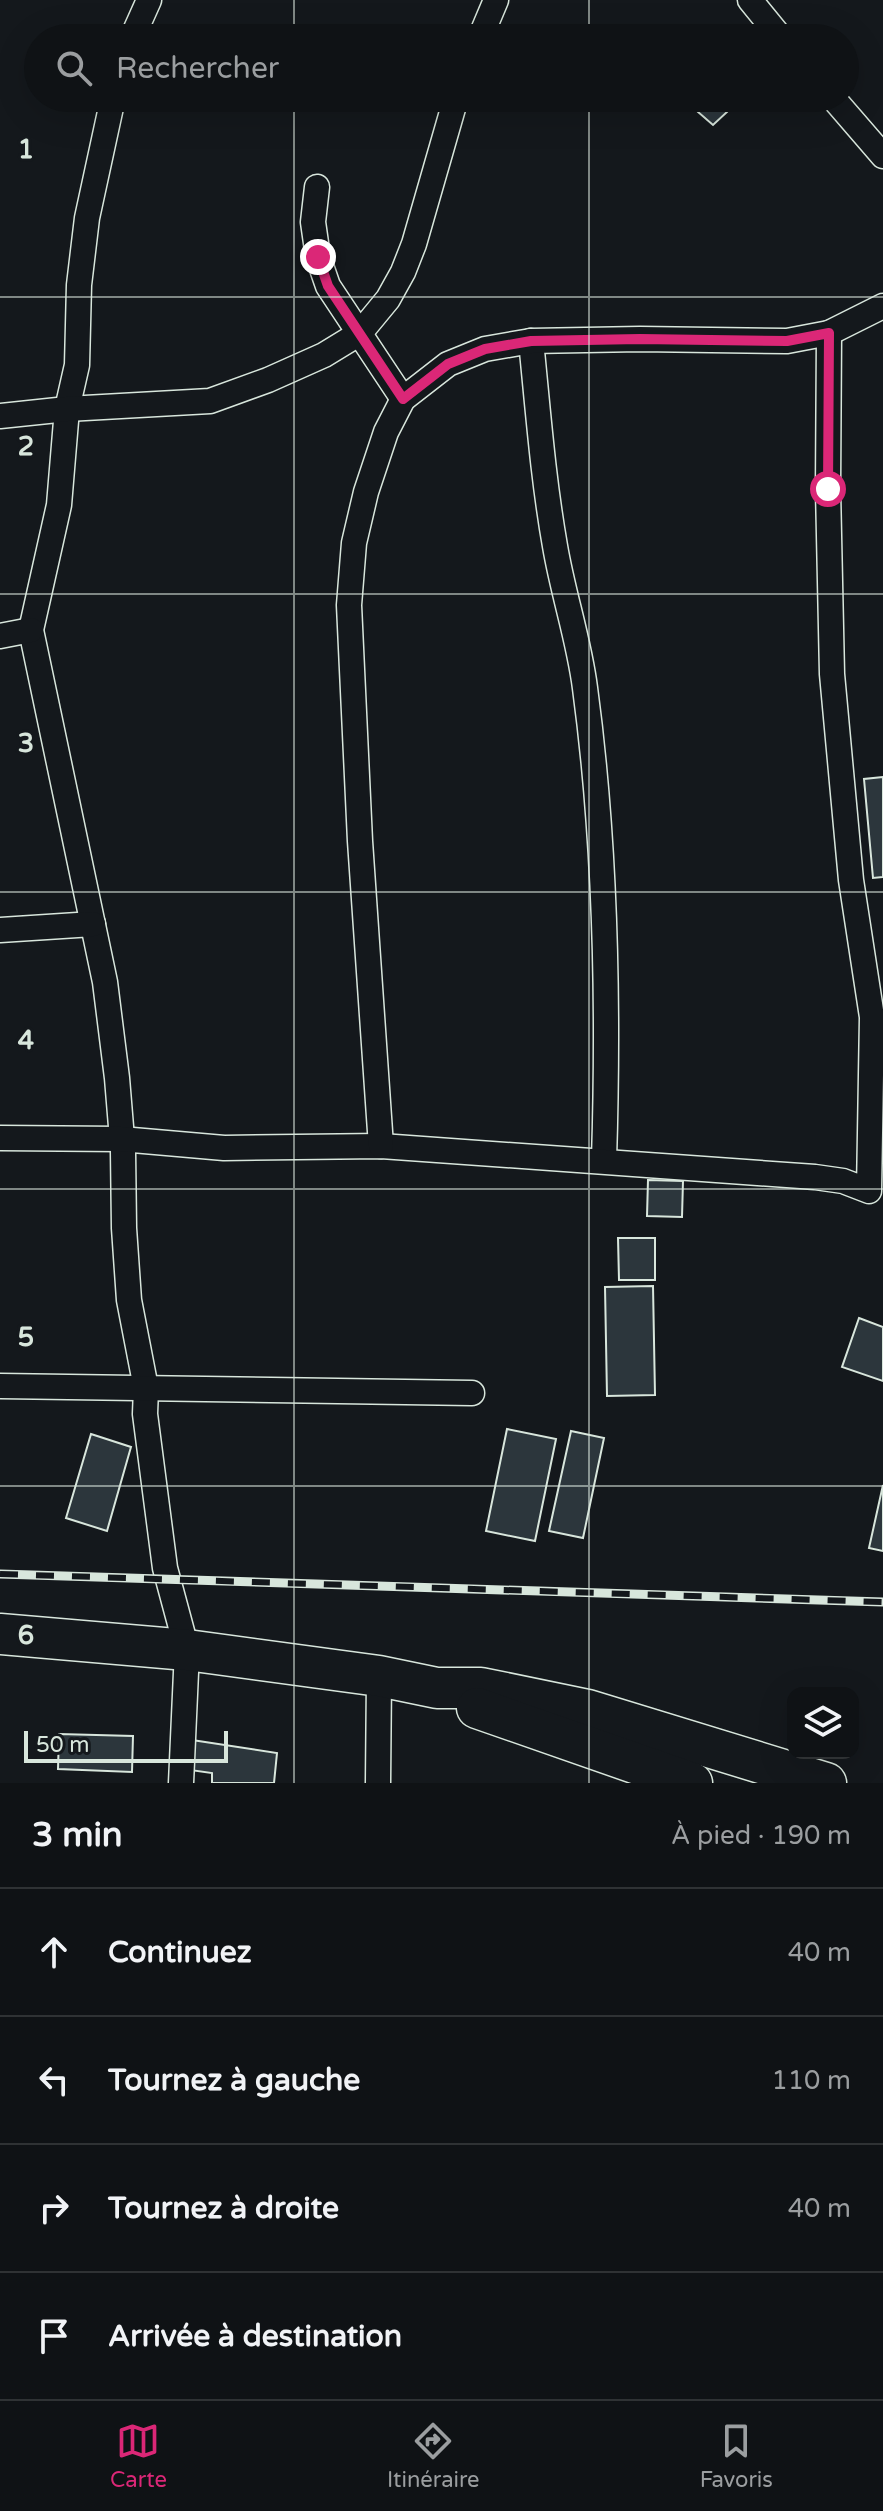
<!DOCTYPE html>
<html lang="fr">
<head>
<meta charset="utf-8">
<style>
  :root { --surface:#0f1215; --page:#181b1e; --text:#f1f3f6; --muted:#9b9ea0; --line:#2f3234; --accent:#db2777 }
  body { margin:0; font-family:"Varela Round",sans-serif; background:var(--page); color:var(--text) }
  .controls { position:absolute; right:24px; bottom:24px; display:grid; overflow:hidden; border-radius:16px; box-shadow:0 8px 32px #0002 }
  .controls button { width:72px; height:72px; display:grid; place-items:center; padding:0; border:0; border-bottom:2px solid var(--line); background:var(--surface); color:var(--text); font:40px sans-serif }
  .scale { position:absolute; left:24px; bottom:20px; width:204px; box-sizing:border-box; padding-left:8px; border:4px solid #d8e6dc; border-top:0; font-size:22px; line-height:28px; white-space:nowrap; color:#d8e6dc; -webkit-text-stroke:6px #14181c; paint-order:stroke }
  .stop { position:absolute; width:24px; height:24px; margin:-18px; border:6px solid #db2777; border-radius:50%; background:#fff }
  .stop.end { background:#db2777; border-color:#fff; box-shadow:0 2px 8px #0008 }
  .list { margin:0; padding:0; list-style:none }
  h2 { display:flex; justify-content:space-between; align-items:center; height:104px; margin:0; padding:0 32px; font-size:34px }
  h2 small { font-size:26px; font-weight:400; color:var(--muted) }
  .list li { display:grid; grid-template-columns:52px 1fr auto; gap:24px; align-items:center; box-sizing:border-box; height:128px; padding:0 32px; border-top:2px solid var(--line) }
  .list b { display:block; font-size:30px; white-space:nowrap }
  .list em { font-size:26px; font-style:normal; color:var(--muted) }
  .icon { flex:none; width:44px; height:44px; fill:none; stroke:currentColor; stroke-width:2; stroke-linecap:round; stroke-linejoin:round }
  .map { position:relative; flex:none; width:883px; height:1783px; overflow:hidden }
  .search { position:absolute; background:var(--surface); box-shadow:0 8px 32px #0002; left:24px; right:24px; top:24px; height:88px; display:flex; align-items:center; gap:20px; box-sizing:border-box; padding:0 28px; border-radius:44px; color:var(--muted); font-size:30px }
  .sheet { height:616px; background:var(--surface) }
  nav { display:flex; justify-content:space-around; align-items:center; box-sizing:border-box; height:112px; border-top:2px solid var(--line); background:var(--surface); font-size:22px; color:var(--muted) }
  nav a { display:grid; justify-items:center; gap:4px }
  nav .on { color:var(--accent) }
  .map>svg:first-child { display:block }
  .building { fill:#2c363c; stroke:#d8e6dc; stroke-width:2 }
  .lines { fill:none; stroke-linecap:round; stroke-linejoin:round }
  .minor-casing { stroke:#d8e6dc; stroke-width:27 }
  .trunk-casing { stroke:#d8e6dc; stroke-width:43 }
  .minor { stroke:#14181c; stroke-width:24 }
  .trunk { stroke:#14181c; stroke-width:40 }
  .rail-casing { stroke:#d8e6dc; stroke-width:9 }
  .rail { stroke:#14181c; stroke-width:6; stroke-dasharray:18; stroke-linecap:butt }
  .route { stroke:#db2777; stroke-width:10 }
  .grid { fill:none; stroke:#d8e6dc; stroke-width:2; stroke-opacity:0.55 }
  .grid-label { font-size:26px; text-anchor:middle; font-weight:bold; fill:#d8e6dc; stroke:#14181c; stroke-width:6; stroke-linejoin:round; paint-order:stroke }
</style>
</head>
<body>
<div class="map">
<svg width="883" height="1783" viewBox="0 0 883 1783">
  <rect width="100%" height="100%" fill="#14181c"/>
  <g class="building">
    <path d="M697,98H742L713,125L690,105Z"/>
    <path d="M883,777V877L873,878L864,779Z"/>
    <path d="M648,1180L683,1181L682,1217L647,1216Z"/>
    <path d="M618,1238H655V1280H619Z"/>
    <path d="M653,1286L655,1395L607,1396L605,1287Z"/>
    <path d="M859,1318L883,1327V1381L842,1367Z"/>
    <path d="M507,1429L556,1439L535,1541L486,1531Z"/>
    <path d="M571,1431L604,1438L583,1538L549,1531Z"/>
    <path d="M91,1434L131,1447L107,1531L66,1518Z"/>
    <path d="M883,1485V1551L869,1548Z"/>
    <path d="M59,1734L133,1736L132,1772L58,1769Z"/>
    <path d="M192,1740L277,1753L274,1783H212V1773L190,1770Z"/>
  </g>
  <g class="lines">
    <defs>
      <g id="minor">
        <path d="M750,0L781,38"/>
        <path d="M132,38L149,0"/>
        <path d="M480,38L496,0"/>
        <path d="M113,98L87,218L79,285L77,365L67,409L59,505L31,630L105,982L117,1078L123,1151L124,1228L129,1300L146,1388L145,1414L165,1568L187,1650L181,1783"/>
        <path d="M833,98L883,156"/>
        <path d="M317,187L313,222L318,257L328,286L403,399"/>
        <path d="M531,341C538,410 543,478 555,546C563,594 579,640 585,688C606,844 609,1003 604,1160"/>
        <path d="M0,416L67,409L210,401L268,380L324,355L360,333L388,299L403,272L414,244L456,98"/>
        <path d="M0,636L31,630"/>
        <path d="M0,930L93,924"/>
        <path d="M0,1138L121,1139L224,1148L381,1146L815,1177L843,1181L869,1191L872,1017L851,880L832,674L828,489L829,333"/>
        <path d="M381,1146L360,841L349,605L354,543L366,492L386,432L403,399L448,364L485,349L531,341L640,339L787,341L829,333L883,306"/>
        <path d="M0,1386L472,1393"/>
        <path d="M378,1783L379,1676"/>
      </g>
      <g id="trunk">
        <path d="M0,1634L187,1650L379,1676L437,1688H481L588,1710L826,1783"/>
        <path d="M477,1708L692,1783"/>
      </g>
    </defs>
    <use href="#minor" class="minor-casing"/>
    <use href="#trunk" class="trunk-casing"/>
    <use href="#minor" class="minor"/>
    <use href="#trunk" class="trunk"/>
    <defs>
      <path id="rail" d="M0,1574L883,1602"/>
    </defs>
    <use href="#rail" class="rail-casing"/>
    <use href="#rail" class="rail"/>
  </g>
  <g class="lines">
    <path class="route" d="M318,257L328,286L403,399L448,364L485,349L531,341L640,339L787,341L829,333L828,489"/>
  </g>
  <path class="grid" d="M294,0V38M589,0V38M294,98V1783M589,98V1783M0,297H883M0,594H883M0,892H883M0,1189H883M0,1486H883"/>
  <g class="grid-label">
    <text x="26" y="158">1</text>
    <text x="26" y="455">2</text>
    <text x="26" y="752">3</text>
    <text x="26" y="1049">4</text>
    <text x="26" y="1346">5</text>
    <text x="26" y="1644">6</text>
  </g>
</svg>
<div class="controls">
<button><svg class="icon" aria-label="layers" viewBox="0 0 24 24"><path d="M12 4l9 5-9 5-9-5zM3 14l9 5 9-5"/></svg></button>
</div>
<div class="scale">50 m</div>
<div class="stop" style="left:828px;top:489px"></div>
<div class="stop end" style="left:318px;top:257px"></div>
<div class="search"><svg class="icon" aria-label="search" viewBox="0 0 24 24"><circle cx="10" cy="10" r="6"/><path d="M15 15l6 6"/></svg>Rechercher</div>
</div>
<section class="sheet">
<h2>3 min<small>À pied · 190 m</small></h2>
<ul class="list">
<li><svg class="icon" aria-label="ahead" viewBox="0 0 24 24"><path d="M12 20V5M6 11l6-6 6 6"/></svg><div><b>Continuez</b></div><em>40 m</em></li>
<li><svg class="icon" aria-label="left" viewBox="0 0 24 24"><path d="M17 20v-9H6M10 6l-5 5 5 5"/></svg><div><b>Tournez à gauche</b></div><em>110 m</em></li>
<li><svg class="icon" aria-label="right" viewBox="0 0 24 24"><path d="M7 20v-9h11M14 6l5 5-5 5"/></svg><div><b>Tournez à droite</b></div><em>40 m</em></li>
<li><svg class="icon" aria-label="arrive" viewBox="0 0 24 24"><path d="M6 21V4h12l-3 4 3 4H6"/></svg><div><b>Arrivée à destination</b></div></li>
</ul>
</section>
<nav>
<a class="on"><svg class="icon" aria-label="map" viewBox="0 0 24 24"><path d="M3 6l6-2 6 2 6-2v14l-6 2-6-2-6 2zM9 4v14M15 6v14"/></svg>Carte</a>
<a><svg class="icon" aria-label="directions" viewBox="0 0 24 24"><path d="M12 3l9 9-9 9-9-9zM9 14v-3h6M13 9l2 2-2 2"/></svg>Itinéraire</a>
<a><svg class="icon" aria-label="saved" viewBox="0 0 24 24"><path d="M7 4h10v16l-5-4-5 4z"/></svg>Favoris</a>
</nav>
</body>
</html>
